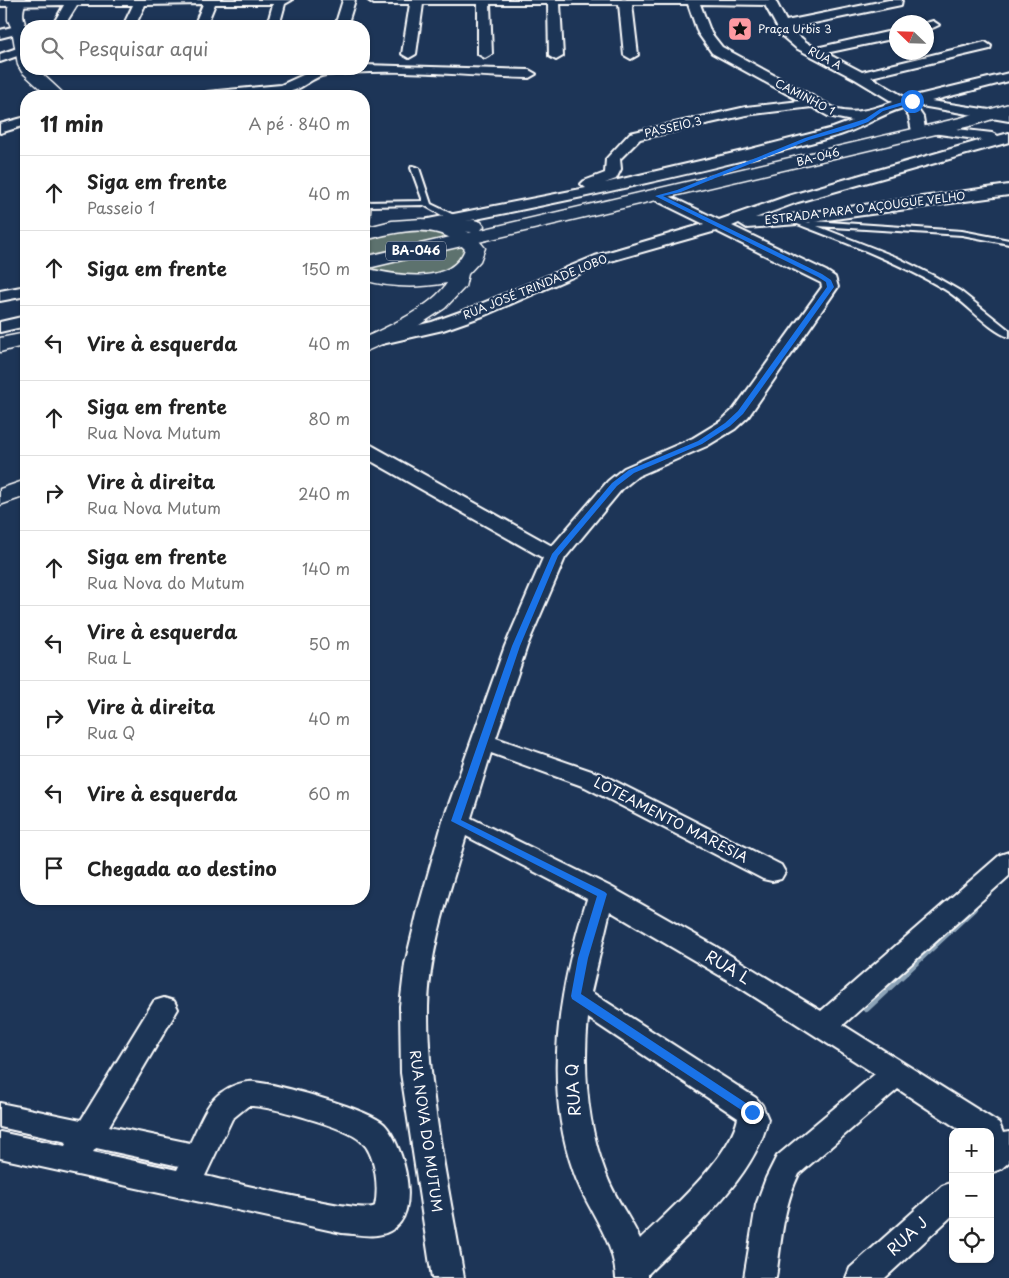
<!DOCTYPE html>
<html lang="pt">
<head>
<meta charset="utf-8">
<style>
  :root { --surface:#fff; --page:#f6f6f6; --text:#222; --muted:#767676; --line:#e0e0e0 }
  body { margin:0; font-family:"Playpen Sans",sans-serif; background:var(--page); color:var(--text) }
  .controls { position:absolute; right:15px; bottom:15px; display:grid; overflow:hidden; border-radius:10px; box-shadow:0 1px 4px #0004 }
  .controls button { width:45px; height:45px; display:grid; place-items:center; padding:0; border:0; border-bottom:1px solid var(--line); background:var(--surface); color:var(--text); font:25px sans-serif }
  .compass { position:absolute; left:889px; top:15px; width:45px; height:45px; border-radius:50%; background:var(--surface); box-shadow:0 1px 4px #0004; rotate:293deg }
  .stop { position:absolute; width:15px; height:15px; margin:-11px; border:4px solid #1a73e8; border-radius:50%; background:#fff }
  .stop.end { background:#1a73e8; border-color:#fff; box-shadow:0 1px 5px #0008 }
  .list { margin:0; padding:0; list-style:none }
  h2 { display:flex; justify-content:space-between; align-items:center; height:65px; margin:0; padding:0 20px; font-size:21px }
  h2 small { font-size:16px; font-weight:400; color:var(--muted) }
  .list li { display:grid; grid-template-columns:32px 1fr auto; gap:15px; align-items:center; box-sizing:border-box; height:75px; padding:0 20px; border-top:1px solid var(--line) }
  .list b { display:block; font-size:19px; white-space:nowrap }
  .list p { margin:0; font-size:16px; white-space:nowrap; color:var(--muted) }
  .list em { font-size:16px; font-style:normal; color:var(--muted) }
  .icon { flex:none; width:28px; height:28px; fill:none; stroke:currentColor; stroke-width:2; stroke-linecap:round; stroke-linejoin:round }
  .map { position:relative; flex:none; width:1009px; height:1278px; overflow:hidden }
  .search { position:absolute; background:var(--surface); box-shadow:0 1px 4px #0004; left:20px; top:20px; width:350px; height:55px; display:flex; align-items:center; gap:12px; box-sizing:border-box; padding:0 18px; border-radius:20px; color:var(--muted); font-size:19px }
  .panel { position:absolute; background:var(--surface); box-shadow:0 1px 4px #0004; left:20px; top:90px; width:350px; height:815px; border-radius:20px }
  .map>svg:first-child { display:block }
  .green { fill:#5d726e; stroke:#aeb8b6 }
  .lines { fill:none; stroke-linecap:round; stroke-linejoin:round }
  .stream { stroke:#8ca3b7; stroke-width:8 }
  .service-casing { stroke:#fff; stroke-width:4 }
  .minor-casing { stroke:#fff; stroke-width:4 }
  .tertiary-casing { stroke:#fff; stroke-width:3 }
  .secondary-casing { stroke:#fff; stroke-width:3 }
  .primary-casing { stroke:#fff; stroke-width:3 }
  .service { fill:#1d3557; fill-rule:evenodd }
  .minor { fill:#1d3557; fill-rule:evenodd }
  .tertiary { fill:#1d3557; fill-rule:evenodd }
  .secondary { fill:#1d3557; fill-rule:evenodd }
  .primary { fill:#1d3557; fill-rule:evenodd }
  .route { fill:#1a73e8 }
  .labels { text-anchor:middle; stroke-width:4.5; stroke-linejoin:round; paint-order:stroke }
  .far-poi-label { font-size:11px; fill:#fff; stroke:#1d3557; text-anchor:start }
  .far-street-label { font-size:11px; fill:#fff; stroke:#1d3557 }
  .shield { fill:#1d3557; stroke:#bbc2cd; stroke-width:1 }
  .shield-label { font-size:12px; font-weight:bold; fill:#fff }
  .street-label { font-size:14px; fill:#fff; stroke:#1d3557 }
  .near-street-label { font-size:16px; fill:#fff; stroke:#1d3557 }
</style>
</head>
<body>
<div class="map">
<svg width="1009" height="1278" viewBox="0 0 1009 1278">
  <rect width="100%" height="100%" fill="#1d3557"/>
  <filter id="ink" filterUnits="userSpaceOnUse"><feTurbulence type="fractalNoise" baseFrequency=".02" numOctaves="2"/><feDisplacementMap in="SourceGraphic" scale="10" xChannelSelector="R" yChannelSelector="G"/><feConvolveMatrix kernelMatrix="1 2 1 2 8 2 1 2 1" color-interpolation-filters="sRGB"/></filter>
  <g filter="url(#ink)">
    <g class="green">
      <path d="M423,229L455,237L364,255V240L373,235Z"/>
      <path d="M464,244L467,256C459,261 452,268 444,272C425,280 384,277 367,268Z"/>
    </g>
    <g class="lines">
      <path class="stream" d="M866,1008L973,908"/>
      <defs>
        <g id="service">
          <path d="M412,166L419,168L431,204L458,217V221H452L424,205L370,206L368,232L364,234V202L423,201L411,168Z"/>
          <path d="M792,218L809,223L813,221L962,231L1009,240V244L962,235L817,226L896,257L934,276L960,291L1009,330V337C988,330 965,301 944,289C896,261 844,242 792,222Z"/>
        </g>
        <g id="minor">
          <path d="M0,0H292L285,4L279,26H267L273,4H215L206,26H194L203,4L145,5L135,26H123L133,5H77L64,26H52L64,5L0,6Z"/>
          <path d="M343,0H355L347,26H335Z"/>
          <path d="M368,0H775L786,21L889,0H902L901,5L790,28L806,42L816,48L896,30V38L826,53L862,72L985,42L991,46L990,49L871,77L906,98L1009,73V81L931,101L1009,113V121L915,105L923,117L925,129L931,126L992,133L998,136L1009,133V142L798,202L755,218L798,214L1009,185V195L798,224L747,228L739,223L732,226L826,271L835,277L838,287L748,417L735,429L707,446L638,476L622,489L565,558L527,646L496,738L603,775L781,865L785,872L781,879L772,881L763,879L585,787L491,753L471,818L611,887L715,946L821,1011L1000,855L1009,852V876L843,1025L999,1123L1003,1133L1009,1132V1162L1001,1169L990,1173V1132H963L898,1089L799,1174C783,1206 781,1243 776,1278H744L756,1205L766,1178L777,1156L875,1074L736,985L610,911L591,992L756,1098L762,1105L768,1119C755,1178 690,1232 648,1274V1278H616C614,1238 587,1210 574,1173C542,1083 559,988 587,899L466,836C450,891 429,949 428,1007C427,1094 450,1192 464,1278H432L401,1073L400,1006L405,964L419,906L443,821L505,646L543,558L364,457V443L371,445L552,546L608,481L624,468L693,438L721,421L734,409L822,287L821,283L716,231L607,262L483,316L443,330L382,344L376,343L373,339L376,335L432,322L471,308L595,256L704,224L653,199L650,196L653,193H663L719,220L788,196L982,140L925,132L923,136H913L909,117L903,108C881,114 863,128 840,135C702,173 560,203 419,230L411,225L413,222L586,188L581,184L584,181L605,173L606,159L630,133L746,107L800,101L712,53L698,33L688,4H632L638,55L631,59L624,55L619,4H560L563,56L556,60L549,56L548,4H490L492,54L485,58L478,54V4H423L416,54L409,58L402,54L410,4H374ZM700,4L765,5L782,36L796,48L855,79L893,102C874,108 858,115 838,110L722,47L711,33ZM812,107L828,116L852,121L833,128L747,150L605,183L616,179L621,169L620,159L640,139L746,115ZM588,1018L738,1118C730,1158 669,1211 640,1239C630,1217 614,1197 606,1174C587,1125 583,1070 588,1018Z"/>
          <path d="M933,21L939,25L926,31V23Z"/>
          <path d="M20,25L26,29L24,32L0,38V30Z"/>
          <path d="M23,46L26,47V53L0,62V54Z"/>
          <path d="M364,65L529,70L536,74L529,78C462,76 393,67 326,75C314,76 306,86 295,90C266,100 230,98 200,96L207,92L281,85L316,69H364Z"/>
          <path d="M26,117V125L0,133V124Z"/>
          <path d="M26,286V296L0,301V291Z"/>
          <path d="M26,316V326L0,332V322Z"/>
          <path d="M164,998L174,1001L178,1009L109,1126L190,1143C199,1126 206,1102 222,1092C230,1086 244,1081 254,1082C278,1084 368,1109 384,1124C404,1145 423,1215 390,1231C375,1239 358,1234 342,1233L0,1158V1132L65,1146L67,1142L0,1127V1103L81,1120L154,1001ZM248,1106C268,1105 346,1127 361,1141C376,1154 379,1188 375,1206C362,1215 229,1181 205,1176L232,1119ZM96,1148L179,1166L177,1170L93,1152Z"/>
          <path d="M953,1182V1215L885,1278H846L850,1268L942,1186Z"/>
        </g>
        <path id="tertiary" d="M13,0H27C22,9 22,17 26,26V69H37L66,96H48L22,72L18,65L12,29L8,20V7Z"/>
        <g id="secondary">
          <path d="M422,219C446,222 470,227 485,248L480,261L468,274L465,287L445,308L407,333L364,352V338C388,327 433,306 447,283C419,288 391,288 364,280V268C394,275 451,287 465,249C436,220 399,232 364,240V228L392,221Z"/>
          <path d="M26,480V496L0,505V489Z"/>
        </g>
        <g id="primary">
          <path d="M1009,104V114L970,126L364,269V257L472,232L424,230L421,226L424,222L474,220L481,222L484,226L481,230L960,118Z"/>
          <path d="M26,333V345L0,352V338Z"/>
        </g>
      </defs>
      <use href="#service" class="service-casing"/>
      <use href="#minor" class="minor-casing"/>
      <use href="#tertiary" class="tertiary-casing"/>
      <use href="#secondary" class="secondary-casing"/>
      <use href="#primary" class="primary-casing"/>
      <use href="#service" class="service"/>
      <use href="#minor" class="minor"/>
      <use href="#tertiary" class="tertiary"/>
      <use href="#secondary" class="secondary"/>
      <use href="#primary" class="primary"/>
    </g>
  </g>
  <path class="route" d="M912,99L914,102L883,111L868,122L855,127L809,140L681,192L663,196L822,274L831,280L834,287L743,414L730,426L702,444L634,473L617,486L558,556L520,646L461,820L605,892L607,894L588,958L581,994L755,1109L757,1112L752,1117L572,999L571,996L578,958L597,896L451,821L512,646L552,554L612,483L629,470L698,441L725,423L738,411L827,287L826,282L818,277L655,196L677,190L805,138L865,119L880,109Z"/>
  <defs>
    <symbol id="sight-square" viewBox="-11 -11 22 22"><rect x="-9" y="-9" width="18" height="18" rx="4" fill="#ff9aa2" stroke="#1d3557"/><path d="M0-6L1.8-2.2L6-1.7L2.9 1.2L3.7 5.4L0 3.3L-3.7 5.4L-2.9 1.2L-6-1.7L-1.8-2.2Z" fill="#111"/></symbol>
  </defs>
  <g fill-rule="evenodd">
    <use href="#sight-square" x="726" y="15" width="28" height="28"/>
  </g>
  <g class="labels">
    <g class="far-poi-label">
      <text x="758" y="33">Praça Urbis 3</text>
    </g>
    <g class="far-street-label">
      <text transform="translate(825 58) rotate(28)" y="4">RUA A</text>
      <text transform="translate(805 97) rotate(27)" y="4">CAMINHO 1</text>
      <text transform="translate(673 127) rotate(-13)" y="4">PASSEIO 3</text>
      <text transform="translate(818 157) rotate(-14)" y="4">BA-046</text>
      <text transform="translate(865 208) rotate(-7)" y="4">ESTRADA PARA O AÇOUGUE VELHO</text>
      <text transform="translate(535 287) rotate(-22)" y="4">RUA JOSÉ TRINDADE LOBO</text>
    </g>
    <rect class="shield" x="386" y="241.5" width="60" height="19" rx="4"/>
    <g class="shield-label">
      <text x="416" y="255">BA-046</text>
    </g>
    <g class="street-label">
      <text transform="translate(671 820) rotate(27)" y="5">LOTEAMENTO MARESIA</text>
      <text transform="translate(426 1131) rotate(82)" y="5">RUA NOVA DO MUTUM</text>
    </g>
    <g class="near-street-label">
      <text transform="translate(728 967) rotate(31)" y="6">RUA L</text>
      <text transform="translate(573 1090) rotate(-94)" y="6">RUA Q</text>
      <text transform="translate(907 1236) rotate(-43)" y="6">RUA J</text>
    </g>
  </g>
</svg>
<div class="controls">
<button>+</button>
<button>−</button>
<button><svg class="icon" aria-label="locate" viewBox="0 0 24 24"><circle cx="12" cy="12" r="6"/><path d="M12 2v4M12 18v4M2 12h4M18 12h4"/></svg></button>
</div>
<svg class="compass" viewBox="-18 -18 36 36"><path d="M0-13l5 13h-10z" fill="#e53935"/><path d="M0 13l5-13h-10z" fill="#767676"/></svg>
<div class="stop" style="left:912px;top:101px"></div>
<div class="stop end" style="left:752px;top:1112px"></div>
<div class="search"><svg class="icon" aria-label="search" viewBox="0 0 24 24"><circle cx="10" cy="10" r="6"/><path d="M15 15l6 6"/></svg>Pesquisar aqui</div>
<section class="panel">
<h2>11 min<small>A pé · 840 m</small></h2>
<ul class="list">
<li><svg class="icon" aria-label="ahead" viewBox="0 0 24 24"><path d="M12 20V5M6 11l6-6 6 6"/></svg><div><b>Siga em frente</b><p>Passeio 1</p></div><em>40 m</em></li>
<li><svg class="icon" aria-label="ahead" viewBox="0 0 24 24"><path d="M12 20V5M6 11l6-6 6 6"/></svg><div><b>Siga em frente</b></div><em>150 m</em></li>
<li><svg class="icon" aria-label="left" viewBox="0 0 24 24"><path d="M17 20v-9H6M10 6l-5 5 5 5"/></svg><div><b>Vire à esquerda</b></div><em>40 m</em></li>
<li><svg class="icon" aria-label="ahead" viewBox="0 0 24 24"><path d="M12 20V5M6 11l6-6 6 6"/></svg><div><b>Siga em frente</b><p>Rua Nova Mutum</p></div><em>80 m</em></li>
<li><svg class="icon" aria-label="right" viewBox="0 0 24 24"><path d="M7 20v-9h11M14 6l5 5-5 5"/></svg><div><b>Vire à direita</b><p>Rua Nova Mutum</p></div><em>240 m</em></li>
<li><svg class="icon" aria-label="ahead" viewBox="0 0 24 24"><path d="M12 20V5M6 11l6-6 6 6"/></svg><div><b>Siga em frente</b><p>Rua Nova do Mutum</p></div><em>140 m</em></li>
<li><svg class="icon" aria-label="left" viewBox="0 0 24 24"><path d="M17 20v-9H6M10 6l-5 5 5 5"/></svg><div><b>Vire à esquerda</b><p>Rua L</p></div><em>50 m</em></li>
<li><svg class="icon" aria-label="right" viewBox="0 0 24 24"><path d="M7 20v-9h11M14 6l5 5-5 5"/></svg><div><b>Vire à direita</b><p>Rua Q</p></div><em>40 m</em></li>
<li><svg class="icon" aria-label="left" viewBox="0 0 24 24"><path d="M17 20v-9H6M10 6l-5 5 5 5"/></svg><div><b>Vire à esquerda</b></div><em>60 m</em></li>
<li><svg class="icon" aria-label="arrive" viewBox="0 0 24 24"><path d="M6 21V4h12l-3 4 3 4H6"/></svg><div><b>Chegada ao destino</b></div></li>
</ul>
</section>
</div>
</body>
</html>
